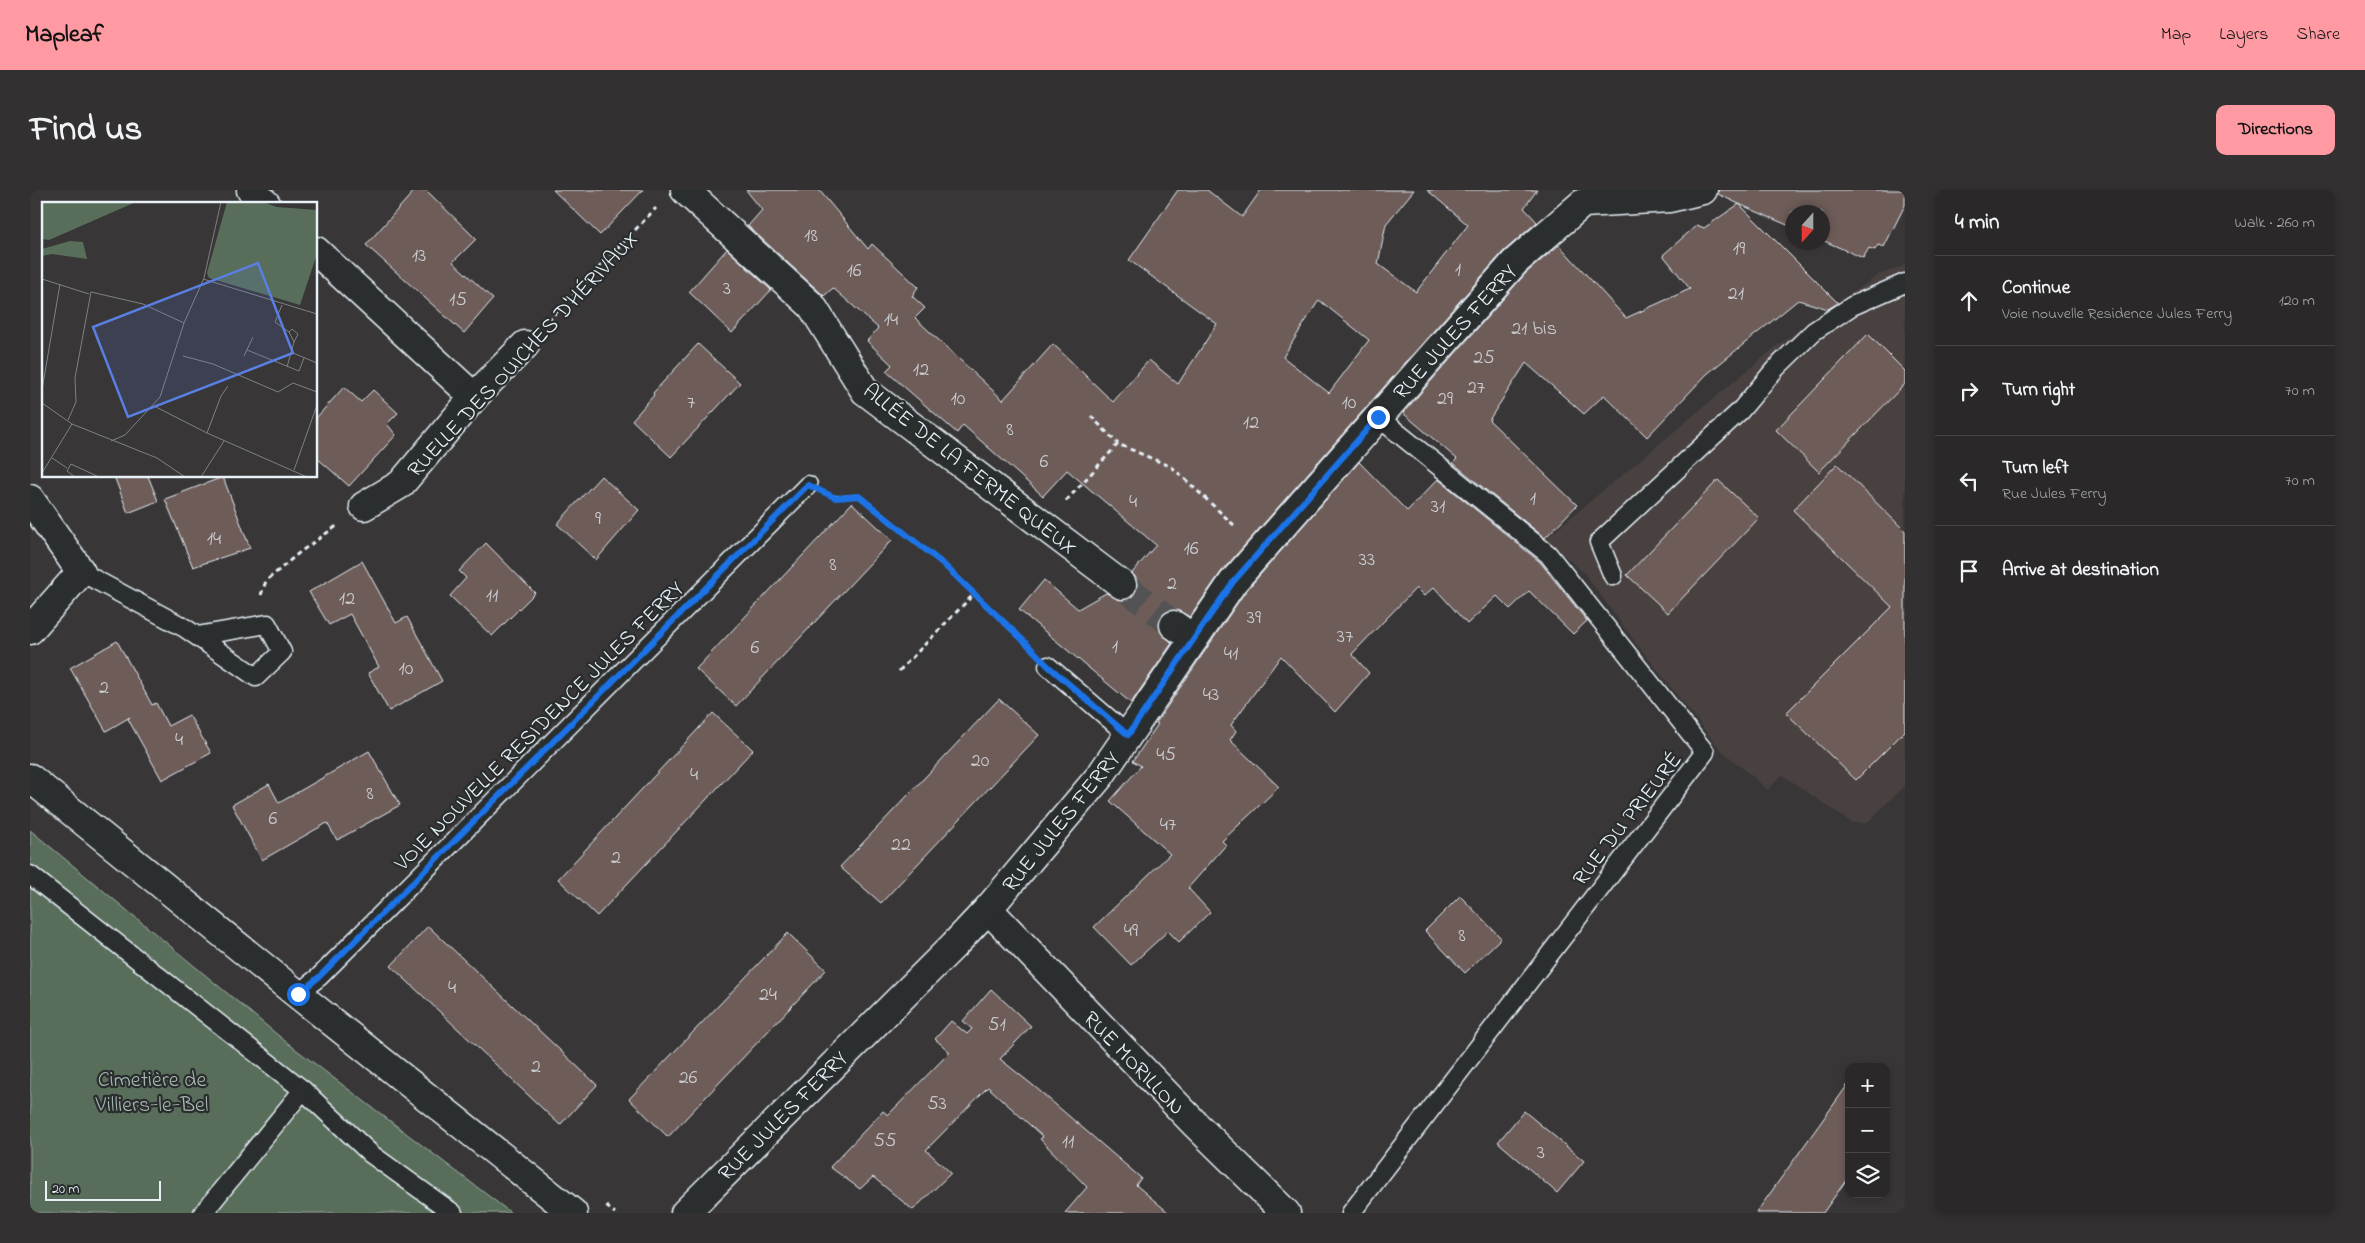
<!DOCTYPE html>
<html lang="en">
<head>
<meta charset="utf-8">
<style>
  :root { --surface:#2a2829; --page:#323031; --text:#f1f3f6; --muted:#a5a6a8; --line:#464446; --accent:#ff9aa2 }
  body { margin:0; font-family:"Indie Flower",sans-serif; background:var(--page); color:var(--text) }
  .controls { position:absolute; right:15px; bottom:15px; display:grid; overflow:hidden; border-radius:10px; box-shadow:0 2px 8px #0003 }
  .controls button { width:45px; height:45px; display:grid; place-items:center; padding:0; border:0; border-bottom:1px solid var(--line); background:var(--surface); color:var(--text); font:25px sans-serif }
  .compass { position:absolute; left:1755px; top:15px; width:45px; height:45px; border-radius:50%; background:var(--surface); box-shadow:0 2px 8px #0003; rotate:201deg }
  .scale { position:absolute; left:15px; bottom:12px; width:116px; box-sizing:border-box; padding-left:5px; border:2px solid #e8f1f8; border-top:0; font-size:14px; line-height:18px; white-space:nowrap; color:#e8f1f8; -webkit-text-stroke:4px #2a2d2e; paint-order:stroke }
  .stop { position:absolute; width:15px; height:15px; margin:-11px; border:4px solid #1a73e8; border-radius:50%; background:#fff }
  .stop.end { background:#1a73e8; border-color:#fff; box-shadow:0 1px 5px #0008 }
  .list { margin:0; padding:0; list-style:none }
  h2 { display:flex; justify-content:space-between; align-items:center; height:65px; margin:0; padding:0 20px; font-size:21px }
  h2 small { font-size:16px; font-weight:400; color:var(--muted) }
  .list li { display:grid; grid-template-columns:32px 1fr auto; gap:15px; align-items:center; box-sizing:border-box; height:90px; padding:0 20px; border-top:1px solid var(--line) }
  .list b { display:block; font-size:19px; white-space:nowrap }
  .list p { margin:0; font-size:16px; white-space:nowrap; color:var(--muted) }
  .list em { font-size:16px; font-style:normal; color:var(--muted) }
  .icon { flex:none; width:28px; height:28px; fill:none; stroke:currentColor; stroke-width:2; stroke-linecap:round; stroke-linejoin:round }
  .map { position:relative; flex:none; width:1875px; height:1023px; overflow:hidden; border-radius:10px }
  header { display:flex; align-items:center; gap:30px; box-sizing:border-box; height:70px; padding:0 25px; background:var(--accent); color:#111 }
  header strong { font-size:24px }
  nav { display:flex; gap:28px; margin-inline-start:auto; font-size:18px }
  .intro { display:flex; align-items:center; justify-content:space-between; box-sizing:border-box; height:120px; padding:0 30px }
  h1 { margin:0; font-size:35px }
  .button { padding:12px 22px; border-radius:10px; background:var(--accent); color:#111; font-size:18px; font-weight:700 }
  main { display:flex; gap:30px; padding:0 30px }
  aside { flex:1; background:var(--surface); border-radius:10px; box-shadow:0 2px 8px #0003 }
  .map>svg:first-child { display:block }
  .built { fill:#484141 }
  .green { fill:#586e5a; stroke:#a0b0a9 }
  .building { fill:#6e5c59; stroke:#e8f1f8; fill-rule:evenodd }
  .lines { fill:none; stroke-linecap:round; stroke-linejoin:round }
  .minor-tunnel { stroke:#525254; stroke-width:28; stroke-dasharray:28 14; stroke-linecap:butt }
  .service-casing { stroke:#e8f1f8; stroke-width:21 }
  .minor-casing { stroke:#e8f1f8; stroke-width:31 }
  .path { stroke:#e8f1f8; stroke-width:3; stroke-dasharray:5 4; stroke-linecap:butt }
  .service { stroke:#2a2d2e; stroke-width:18 }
  .minor { stroke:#2a2d2e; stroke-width:28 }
  .route { stroke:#1a73e8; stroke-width:6 }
  .labels { text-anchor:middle; stroke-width:4.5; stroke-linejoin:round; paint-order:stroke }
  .number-label { font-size:20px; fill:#caccd0 }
  .street-label { font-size:22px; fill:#e8f1f8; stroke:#2a2d2e }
  .park-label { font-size:22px; fill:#a7b6b1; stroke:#2a2d2e }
  .inset-road { fill:none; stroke:#7e8184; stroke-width:1 }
  .view { fill:#5a7fe2; fill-opacity:0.15; stroke:#5a7fe2; stroke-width:2.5 }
  .inset-edge { fill:none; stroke:#e8f1f8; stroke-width:2.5 }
</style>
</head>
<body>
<header>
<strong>Mapleaf</strong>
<nav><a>Map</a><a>Layers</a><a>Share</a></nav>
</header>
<div class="intro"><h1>Find us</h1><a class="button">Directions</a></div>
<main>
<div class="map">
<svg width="1875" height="1023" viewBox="0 0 1875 1023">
  <rect width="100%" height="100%" fill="#383637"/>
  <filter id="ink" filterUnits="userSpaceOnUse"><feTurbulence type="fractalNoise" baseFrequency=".02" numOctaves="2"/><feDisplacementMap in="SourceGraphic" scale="10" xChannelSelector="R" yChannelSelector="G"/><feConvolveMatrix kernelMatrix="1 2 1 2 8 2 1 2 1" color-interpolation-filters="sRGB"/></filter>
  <g filter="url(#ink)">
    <path class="built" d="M1875,75V595L1837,633H1822L1752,585L1738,600L1689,558L1605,452L1554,383L1515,349L1749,154L1848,85Z"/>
    <path class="green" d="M0,640L255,851L481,1023H0Z"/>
    <g class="building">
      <path d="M385,0H396L446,49L423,72L463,109L434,143L336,55Z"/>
      <path d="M523,0H613L570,45Z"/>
      <path d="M716,0H789L838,59L842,54L888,97L882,106L895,118L885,128L973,210L1023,154L1083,212L1119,170L1148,194L1187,134L1099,70L1148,0H1177L1212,27L1231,0H1384L1356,34L1348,74L1386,102L1438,35L1397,0H1507L1494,18L1507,32L1473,62L1191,382L1160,427L1145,419L1138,421L1132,426L1129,433L1130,441L1142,453L1101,513L989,420L1014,390L1048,419L1076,403L1090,410L1099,409L1105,404L1107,397V389L1102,383L1126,355L1037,280L1013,306L933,235L927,243L856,181L862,175L837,151L848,138L803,98L794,106L718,36L732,20ZM1289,110L1339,150L1299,203L1253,167Z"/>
      <path d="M1688,0H1875V15L1854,57L1848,55L1845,60L1839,58L1833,68L1792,50V22H1762V37L1709,14L1808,113L1798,119L1768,110L1677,184L1617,247L1574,205L1554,224L1496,173L1459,230L1547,315L1515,348L1423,273L1427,269L1373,223L1496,83L1529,55L1596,128L1660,99L1633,65L1667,35L1674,38L1709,14L1688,4Z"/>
      <path d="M697,59L741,100L702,143L659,102Z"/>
      <path d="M1838,144L1875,181V194L1789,282L1746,240Z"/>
      <path d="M668,154L710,193L641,267L602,230L624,205L623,203Z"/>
      <path d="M314,197L331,212L343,200L368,223L357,234L366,245L319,296L286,267V228Z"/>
      <path d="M1329,272L1377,321L1408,289L1510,372L1557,431L1543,444L1499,401L1480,419L1467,406L1437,434L1404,397L1394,406L1386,398L1322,464L1339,483L1305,522L1251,466L1201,535L1206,541L1200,550L1249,597L1192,651L1196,655L1158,698L1180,722L1149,752L1138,741L1101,775L1064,737L1140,664L1080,611L1111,576L1103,571L1128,534L1126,533L1215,402Z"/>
      <path d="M1807,274L1875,341V541L1826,590L1756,523L1862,417L1763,320Z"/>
      <path d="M84,286H118L128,311L98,323Z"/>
      <path d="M571,286L609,320L566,370L527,334Z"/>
      <path d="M193,287L220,358L163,377L135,309Z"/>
      <path d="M1688,290L1729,328L1638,423L1597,385Z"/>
      <path d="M822,313L862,350L706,516L666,479Z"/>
      <path d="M456,353L505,403L462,446L420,406L436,388L429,381Z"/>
      <path d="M332,371L366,433L377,427L412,491L359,521L338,483L349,477L320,424L299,435L279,402Z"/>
      <path d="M87,451L122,515L126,513L138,536L159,525L181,563L132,590L98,529L100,527L76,541L40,478Z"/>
      <path d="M969,509L1009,545L851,713L810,677Z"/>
      <path d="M683,523L723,560L567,726L528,689Z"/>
      <path d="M339,561L370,615L307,650L297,633L232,670L202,615L239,594L249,613Z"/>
      <path d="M1430,706L1471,748L1435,783L1395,741Z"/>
      <path d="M398,736L567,895L530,935L361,776Z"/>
      <path d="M758,743L796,780L638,947L599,909Z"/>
      <path d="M961,799L1001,836L970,869L1005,897L1111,988L1106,995L1139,1023H1035L1057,997L1010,949L1013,947L958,897L896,960L921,983L883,1020L843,987L830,999L800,977L853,921L858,925L920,862L905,849L921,831L937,844L942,839L933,831Z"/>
      <path d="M1819,893V986L1793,1023H1726Z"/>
      <path d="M1494,921L1554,971L1527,1003L1468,952Z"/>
    </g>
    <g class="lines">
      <path class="minor-tunnel" d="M1092,395L1144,435"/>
      <defs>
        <g id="service">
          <path d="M51,382L155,438L226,487L252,462L237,434L167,446"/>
          <path d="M1583,386L1569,352L1710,221L1746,178L1784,141L1822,116L1875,93"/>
          <path d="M1018,476L1098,545"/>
          <path d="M0,685L273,900L341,964L423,1023"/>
          <path d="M267,804L289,787L778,295"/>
          <path d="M173,1023L273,900"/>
          <path d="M1321,1023L1675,562L1518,364L1348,227"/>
        </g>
        <g id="minor">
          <path d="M221,0L236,14"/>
          <path d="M655,0L782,116L835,201L1092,395"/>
          <path d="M286,61L444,207"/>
          <path d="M0,309L51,382L0,440"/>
          <path d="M334,316L371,294L444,207L495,155"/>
          <path d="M1144,435L1164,449"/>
          <path d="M0,588L267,804L543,1023"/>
          <path d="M958,719L1165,934L1256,1023"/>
          <path d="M655,1023L924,755L958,719L1070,586L1203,392L1485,72L1553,13L1640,8L1673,0"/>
        </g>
      </defs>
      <use href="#service" class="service-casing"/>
      <use href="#minor" class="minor-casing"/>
      <g class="path">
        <path d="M518,131L626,18"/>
        <path d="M1061,226L1088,254"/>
        <path d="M804,307L829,306L913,374L998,455"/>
        <path d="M1036,311L1088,254L1142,277L1206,337"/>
        <path d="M231,405L236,391L270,362L308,335"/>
        <path d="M869,481L944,404"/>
        <path d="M576,1016L585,1023"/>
      </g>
      <use href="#service" class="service"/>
      <use href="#minor" class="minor"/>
    </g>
  </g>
  <g class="lines" filter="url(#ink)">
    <path class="route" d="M268,804L289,787L778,295L806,308L829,306L913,374L997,454L1018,476L1098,545L1203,392L1348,227"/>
  </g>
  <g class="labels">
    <g class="number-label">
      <text x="781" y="51">18</text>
      <text x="1709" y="64">19</text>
      <text x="389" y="71">13</text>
      <text x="1428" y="85">1</text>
      <text x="824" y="86">16</text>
      <text x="697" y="104">3</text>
      <text x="1706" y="109">21</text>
      <text x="428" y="115">15</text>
      <text x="861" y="135">14</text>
      <text x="1504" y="144">21 bis</text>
      <text x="1454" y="173">25</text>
      <text x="891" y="185">12</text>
      <text x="1446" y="203">27</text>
      <text x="928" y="214">10</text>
      <text x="1415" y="214">29</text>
      <text x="661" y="218">7</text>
      <text x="1319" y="218">10</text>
      <text x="1221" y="238">12</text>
      <text x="980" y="245">8</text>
      <text x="1014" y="277">6</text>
      <text x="1503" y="314">1</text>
      <text x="1103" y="317">4</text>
      <text x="1408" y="322">31</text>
      <text x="568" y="334">9</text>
      <text x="184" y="354">14</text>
      <text x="1161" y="364">16</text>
      <text x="1337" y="375">33</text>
      <text x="803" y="380">8</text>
      <text x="1142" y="399">2</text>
      <text x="462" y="411">11</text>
      <text x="317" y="414">12</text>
      <text x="1224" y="433">39</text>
      <text x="1315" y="452">37</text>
      <text x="1085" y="462">1</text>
      <text x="725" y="463">6</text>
      <text x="1201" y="469">41</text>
      <text x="376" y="484">10</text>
      <text x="74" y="503">2</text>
      <text x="1181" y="510">43</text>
      <text x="149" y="555">4</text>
      <text x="1136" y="570">45</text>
      <text x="950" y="576">20</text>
      <text x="664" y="590">4</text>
      <text x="340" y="609">8</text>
      <text x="243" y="634">6</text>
      <text x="1138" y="640">47</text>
      <text x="871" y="660">22</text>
      <text x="586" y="673">2</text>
      <text x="1101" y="746">49</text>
      <text x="1432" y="751">8</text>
      <text x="422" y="803">4</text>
      <text x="738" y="810">24</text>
      <text x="967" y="840">51</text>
      <text x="506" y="882">2</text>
      <text x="658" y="893">26</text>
      <text x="907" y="919">53</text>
      <text x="855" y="956">55</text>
      <text x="1038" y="957">11</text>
      <text x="1511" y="968">3</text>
    </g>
    <g class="street-label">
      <text transform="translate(1424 141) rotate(-48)" y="8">RUE JULES FERRY</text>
      <text transform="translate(492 163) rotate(-47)" y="8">RUELLE DES OUICHES D'HÉRIVAUX</text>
      <text transform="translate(941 278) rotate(38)" y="8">ALLÉE DE LA FERME QUEUX</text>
      <text transform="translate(508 535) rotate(-45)" y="8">VOIE NOUVELLE RESIDENCE JULES FERRY</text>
      <text transform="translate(1596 628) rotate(-52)" y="8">RUE DU PRIEURÉ</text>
      <text transform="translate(1030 631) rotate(-51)" y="8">RUE JULES FERRY</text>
      <text transform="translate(1105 872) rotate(46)" y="8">RUE MORILLON</text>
      <text transform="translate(752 925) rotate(-45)" y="8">RUE JULES FERRY</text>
    </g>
    <g class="park-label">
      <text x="122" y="896">Cimetière de<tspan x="122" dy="25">Villiers-le-Bel</tspan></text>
    </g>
  </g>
  <g transform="translate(12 12)">
    <rect width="275" height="275" fill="#383637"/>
    <path d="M0,0H94L7,38L0,37ZM185,0H221L235,5L275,8V52L258,103L167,76L165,71ZM28,39L41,40L45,57L10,52L0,54V62V47Z" fill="#586e5a"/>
    <path class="inset-road" d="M0,77L47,92M161,77L275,112M240,103L233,120L247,130L252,140L245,165M247,130L250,127L256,132L252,140M205,148L257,169L262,156M251,151L275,161M141,154L171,162L236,190L251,181L275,190M202,154L211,135M0,188L18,82M0,201L30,222L115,256L143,275M112,204L165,231L265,275M26,218L34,200L33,176L49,90L101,102L142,121M165,231L179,194L186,184M69,239L83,233L118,195L142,121L162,76L179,0M10,256L25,266M252,268L275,203M0,271L30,222M33,275L25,269L29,262L57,275M159,275L182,239"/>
    <path class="view" d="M216,61L251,151L86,215L51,125Z"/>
    <rect width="275" height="275" class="inset-edge"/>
  </g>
</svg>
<div class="controls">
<button>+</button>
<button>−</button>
<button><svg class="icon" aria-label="layers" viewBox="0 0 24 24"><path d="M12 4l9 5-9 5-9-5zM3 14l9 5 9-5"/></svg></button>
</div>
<svg class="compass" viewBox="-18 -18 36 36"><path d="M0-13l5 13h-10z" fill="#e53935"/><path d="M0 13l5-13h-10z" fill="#a5a6a8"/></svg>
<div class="scale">20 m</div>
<div class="stop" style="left:268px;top:804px"></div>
<div class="stop end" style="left:1348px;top:227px"></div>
</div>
<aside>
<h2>4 min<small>Walk · 260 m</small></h2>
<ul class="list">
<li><svg class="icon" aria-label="ahead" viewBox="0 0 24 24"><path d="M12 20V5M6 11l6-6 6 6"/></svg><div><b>Continue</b><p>Voie nouvelle Residence Jules Ferry</p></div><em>120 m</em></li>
<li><svg class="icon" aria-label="right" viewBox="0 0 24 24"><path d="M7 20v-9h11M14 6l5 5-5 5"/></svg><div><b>Turn right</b></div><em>70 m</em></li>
<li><svg class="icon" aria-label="left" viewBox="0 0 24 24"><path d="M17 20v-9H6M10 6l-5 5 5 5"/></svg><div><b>Turn left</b><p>Rue Jules Ferry</p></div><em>70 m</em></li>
<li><svg class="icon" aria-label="arrive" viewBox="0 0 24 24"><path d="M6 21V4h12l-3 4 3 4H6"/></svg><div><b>Arrive at destination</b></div></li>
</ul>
</aside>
</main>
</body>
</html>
